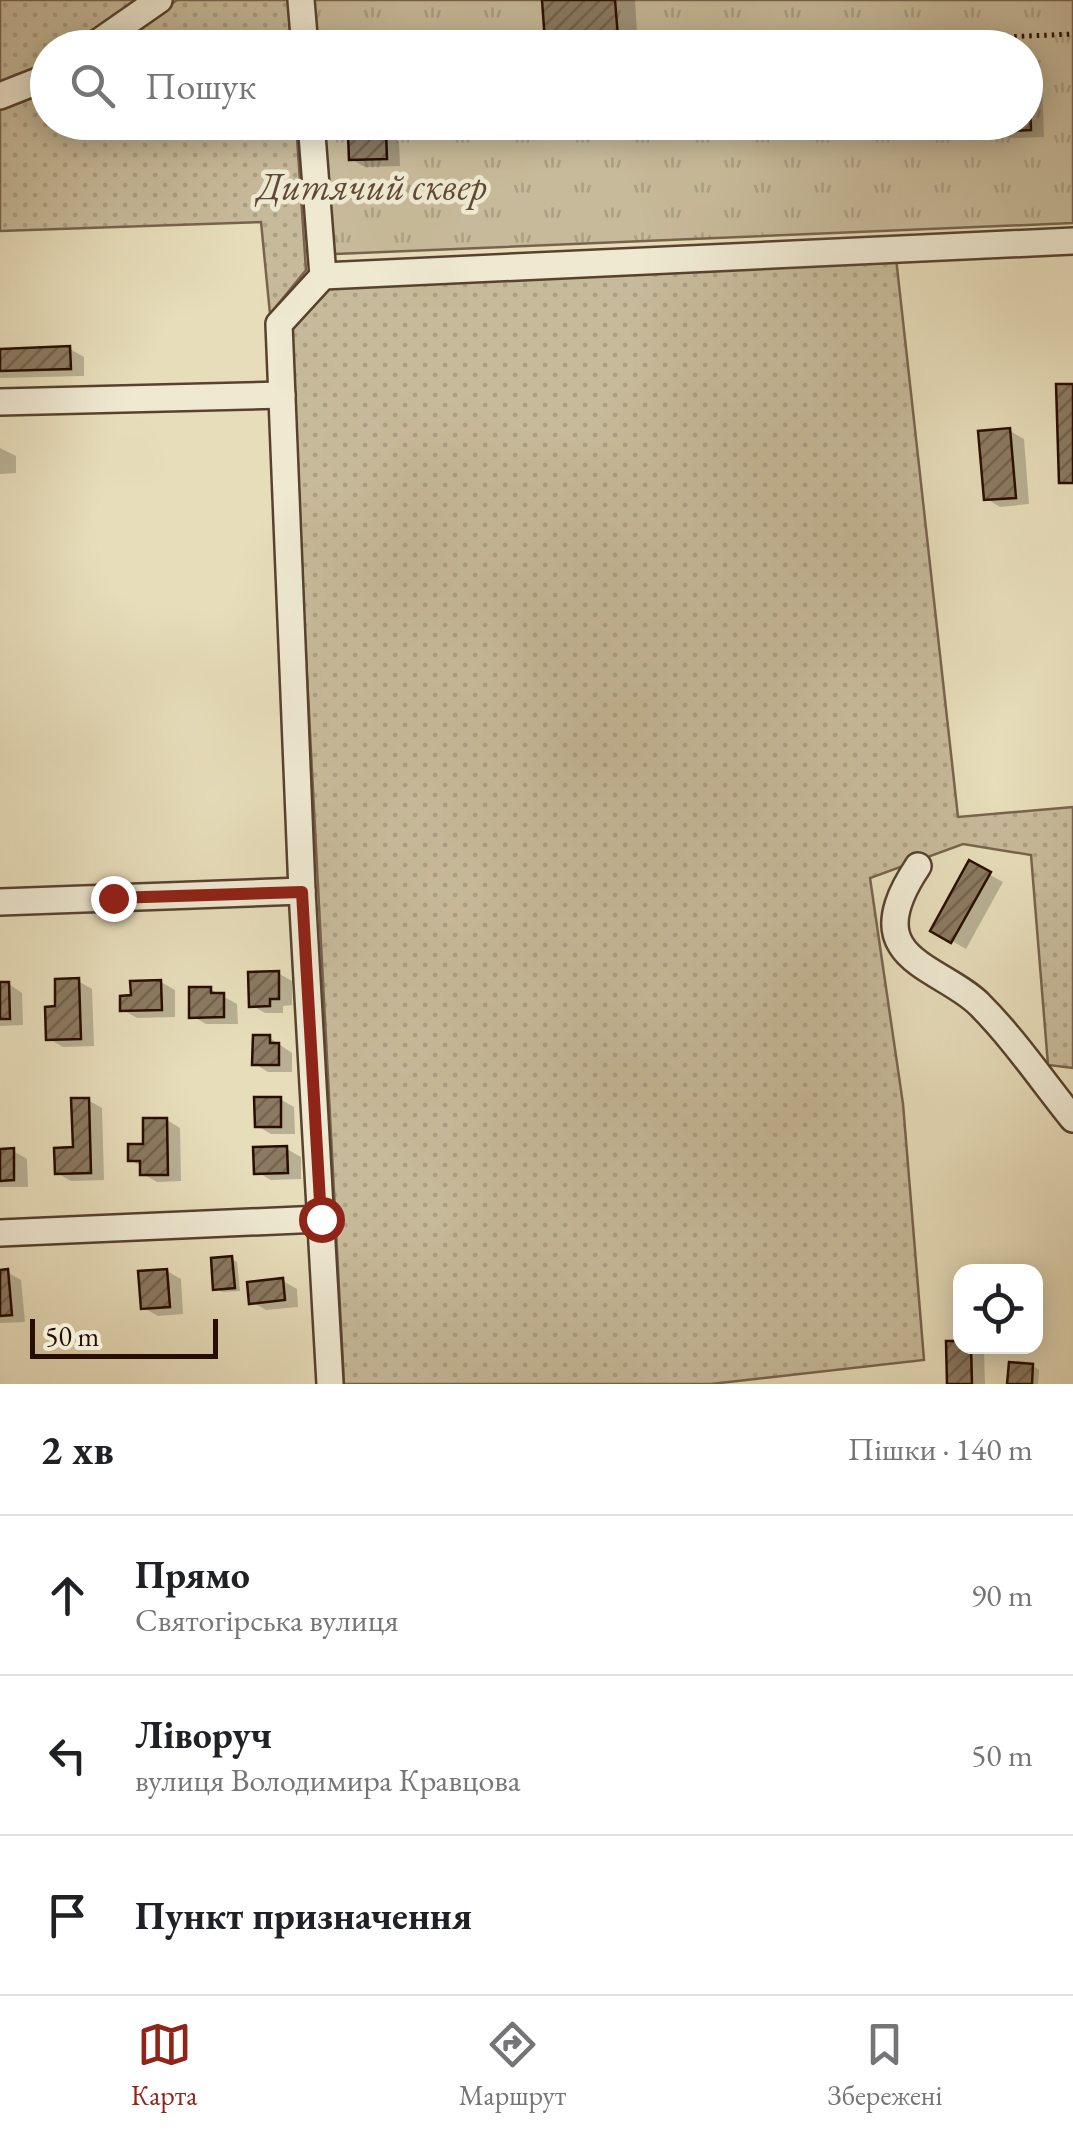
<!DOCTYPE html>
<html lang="uk">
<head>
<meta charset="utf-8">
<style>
  :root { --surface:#fff; --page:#f6f6f6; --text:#202124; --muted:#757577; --line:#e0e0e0; --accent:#8f2418 }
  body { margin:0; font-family:"EB Garamond",serif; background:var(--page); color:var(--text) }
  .controls { position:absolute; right:30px; bottom:30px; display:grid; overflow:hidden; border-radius:20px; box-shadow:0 5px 25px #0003 }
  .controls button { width:90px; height:90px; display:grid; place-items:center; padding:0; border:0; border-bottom:2px solid var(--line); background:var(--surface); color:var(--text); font:50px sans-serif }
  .scale { position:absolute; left:30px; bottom:25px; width:188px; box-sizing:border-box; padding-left:10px; border:5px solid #280e00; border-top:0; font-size:28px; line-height:35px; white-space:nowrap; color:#280e00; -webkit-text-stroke:8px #efe9d2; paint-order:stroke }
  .stop { position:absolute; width:30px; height:30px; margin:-22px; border:8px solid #8f2418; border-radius:50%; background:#fff }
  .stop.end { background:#8f2418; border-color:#fff; box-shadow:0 2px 10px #0008 }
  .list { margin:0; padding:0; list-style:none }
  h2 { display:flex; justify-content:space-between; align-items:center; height:130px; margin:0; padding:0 40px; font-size:42px }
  h2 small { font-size:32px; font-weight:400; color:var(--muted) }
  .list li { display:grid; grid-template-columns:65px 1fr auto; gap:30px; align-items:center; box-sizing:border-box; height:160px; padding:0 40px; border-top:2px solid var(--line) }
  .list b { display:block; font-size:38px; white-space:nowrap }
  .list p { margin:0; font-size:32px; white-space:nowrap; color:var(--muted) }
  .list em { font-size:32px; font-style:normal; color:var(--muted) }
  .icon { flex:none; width:55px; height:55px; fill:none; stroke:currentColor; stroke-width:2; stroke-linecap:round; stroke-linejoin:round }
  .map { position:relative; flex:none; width:1073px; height:1384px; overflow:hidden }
  .search { position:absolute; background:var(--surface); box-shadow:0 5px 25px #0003; left:30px; right:30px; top:30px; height:110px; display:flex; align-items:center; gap:25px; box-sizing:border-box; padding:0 35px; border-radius:55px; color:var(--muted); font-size:38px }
  .sheet { height:610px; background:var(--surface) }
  nav { display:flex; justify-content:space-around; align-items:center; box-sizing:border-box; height:140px; border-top:2px solid var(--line); background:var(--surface); font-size:28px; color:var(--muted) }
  nav a { display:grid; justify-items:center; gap:5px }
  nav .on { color:var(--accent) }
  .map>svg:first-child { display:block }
  .grass { fill:url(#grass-dots); stroke:#78644d; stroke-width:2.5 }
  .park { fill:url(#park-tufts); stroke:#78644d; stroke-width:2.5 }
  .shadow { fill:#0003 }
  .building { fill:url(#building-hatch); stroke:#280e00; stroke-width:2.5 }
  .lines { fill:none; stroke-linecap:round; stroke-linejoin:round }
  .minor-casing { stroke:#58422e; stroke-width:30 }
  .path { stroke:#280e00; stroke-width:5; stroke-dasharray:2.5 5; stroke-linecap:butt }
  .minor { stroke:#efe9d2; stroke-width:25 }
  .route { stroke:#8f2418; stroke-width:12 }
  .labels { text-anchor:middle; stroke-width:9; stroke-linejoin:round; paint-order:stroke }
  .park-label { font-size:38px; font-style:italic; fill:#604a36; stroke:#efe9d2 }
</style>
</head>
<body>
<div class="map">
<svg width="1073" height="1384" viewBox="0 0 1073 1384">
  <defs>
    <pattern id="grass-dots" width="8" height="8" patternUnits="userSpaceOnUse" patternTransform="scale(2.5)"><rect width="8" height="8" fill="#c7ba9a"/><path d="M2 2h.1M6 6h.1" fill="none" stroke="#ab9f83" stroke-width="1.8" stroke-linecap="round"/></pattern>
    <pattern id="park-tufts" width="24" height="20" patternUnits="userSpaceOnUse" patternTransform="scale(2.5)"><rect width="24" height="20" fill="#c7ba9a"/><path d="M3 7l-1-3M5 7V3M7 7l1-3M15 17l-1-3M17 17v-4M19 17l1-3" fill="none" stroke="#ab9f83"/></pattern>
    <pattern id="building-hatch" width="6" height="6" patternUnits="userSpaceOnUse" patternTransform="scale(2.5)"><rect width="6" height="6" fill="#8b7a61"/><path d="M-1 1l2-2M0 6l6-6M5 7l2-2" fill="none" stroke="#72624e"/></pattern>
  </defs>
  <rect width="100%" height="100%" fill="#e7ddba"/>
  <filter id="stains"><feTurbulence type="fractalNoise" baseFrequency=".002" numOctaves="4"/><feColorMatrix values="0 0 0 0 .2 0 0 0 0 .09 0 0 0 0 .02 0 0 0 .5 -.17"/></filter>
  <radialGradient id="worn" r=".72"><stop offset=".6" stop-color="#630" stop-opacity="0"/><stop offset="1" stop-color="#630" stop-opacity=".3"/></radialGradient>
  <g class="grass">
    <path d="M0,0H141L74,47L48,48L47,66L0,86Z"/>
    <path d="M177,0H288L291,47L109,48Z"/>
    <path d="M47,89L48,122L296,123L306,270L270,314L261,222L0,231V108Z"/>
    <path d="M896,258L958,817L1073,807V1068L1048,1065L1031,855L963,844L870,878L903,1104L924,1360L711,1384H344L289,330L324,286Z"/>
  </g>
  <path class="park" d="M298,0H1073V223L311,255L304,123L1026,122V48L300,47Z"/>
  <g class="shadow">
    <path d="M545,0H635L638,48H560L547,41Z"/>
    <path d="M1026,75L1042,83L1044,137L1012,138L998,130L1026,122Z"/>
    <path d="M385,134L399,142L400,166L365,167L351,159Z"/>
    <path d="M70,349L84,357V376L0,378V351Z"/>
    <path d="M1010,431L1024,439L1029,504L1000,507L987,499Z"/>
    <path d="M0,448L16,456V473L0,474Z"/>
    <path d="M970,864L1003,882L966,949L933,930Z"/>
    <path d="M278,973L292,981V1005L283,1006V1013H265L251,1005Z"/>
    <path d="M78,981L92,989L94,1046L63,1047L49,1039L58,1009Z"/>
    <path d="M161,982L175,990V1017L137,1018L123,1010L134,998Z"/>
    <path d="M9,984L22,993L23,1025L0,1026V985Z"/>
    <path d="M210,989L237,1004L238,1024H206L192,1016Z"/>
    <path d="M270,1038L292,1053V1072H268L255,1064Z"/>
    <path d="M280,1099L294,1107L295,1134H271L257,1126Z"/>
    <path d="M88,1100L102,1108L104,1180L71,1181L57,1173L75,1150Z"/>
    <path d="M167,1120L180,1128L181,1181L157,1182L143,1174V1167L130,1160Z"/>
    <path d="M287,1149L301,1157V1179L271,1180L257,1172Z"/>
    <path d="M0,1151H13L27,1159L28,1187H0Z"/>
    <path d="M231,1259L237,1262L240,1291L222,1292L216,1288Z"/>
    <path d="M167,1271L181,1279L183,1314L158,1316L144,1308Z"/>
    <path d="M0,1272H7L21,1280L25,1322L0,1323Z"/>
    <path d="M283,1281L297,1289L298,1307L266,1310L252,1302Z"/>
    <path d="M948,1343H960V1346H977L984,1351L985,1384H950Z"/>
    <path d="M1033,1366L1039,1370L1038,1384H1009Z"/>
  </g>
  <g class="building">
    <path d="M542,0H615L618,37L545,42Z"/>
    <path d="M1026,73H1029L1031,130L996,132L995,122H1026Z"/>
    <path d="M386,132L387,159L349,160L348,133Z"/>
    <path d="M70,346L71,369L0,371V349Z"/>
    <path d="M1056,384H1073V483H1059Z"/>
    <path d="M1010,428L1016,498L984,500L978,431Z"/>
    <path d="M969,860L991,872L951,943L930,931Z"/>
    <path d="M279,971V999H270V1006L249,1007L248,972Z"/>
    <path d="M79,978L81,1039L46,1040L45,1007L55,1006V979Z"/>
    <path d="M161,980L162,1010L120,1011V996L131,995L130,981Z"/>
    <path d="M0,982H9L10,1019H0Z"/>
    <path d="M189,987H211V993H224V1017L189,1018Z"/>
    <path d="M253,1035H270V1043H279V1065H252Z"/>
    <path d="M254,1097H281V1127H255Z"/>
    <path d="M71,1098H89L91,1173L55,1174L54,1148L73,1147Z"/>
    <path d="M143,1118H167L168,1175H140V1161H128V1144H143Z"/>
    <path d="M287,1146L288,1173L254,1174L253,1147Z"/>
    <path d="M14,1148V1180L0,1181V1149Z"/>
    <path d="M232,1256L235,1288L213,1290L211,1258Z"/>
    <path d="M8,1269L12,1315L0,1316V1270Z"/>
    <path d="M167,1269L170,1307L141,1309L138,1271Z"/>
    <path d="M283,1278L285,1300L249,1304L247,1282Z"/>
    <path d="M946,1341H960V1346H971L972,1384H947Z"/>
    <path d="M1009,1362L1033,1364L1032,1384H1007Z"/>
  </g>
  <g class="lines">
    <defs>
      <g id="minor">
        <path d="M301,0L305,48"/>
        <path d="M90,48L159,0"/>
        <path d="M0,96L48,77"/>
        <path d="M311,122L323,276L1073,241"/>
        <path d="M323,276L279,324L302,891L330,1384"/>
        <path d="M0,402L282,395"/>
        <path d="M918,866C904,887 885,920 901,945C915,969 959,983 980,1005C1014,1039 1043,1082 1073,1119"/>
        <path d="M0,902L302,891"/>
        <path d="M0,1233L321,1219"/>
      </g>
    </defs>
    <use href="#minor" class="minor-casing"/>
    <path class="path" d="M752,48L1073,34"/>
    <use href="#minor" class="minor"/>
  </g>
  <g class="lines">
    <path class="route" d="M113,898L302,892L321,1219"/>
  </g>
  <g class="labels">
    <g class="park-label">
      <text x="372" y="199">Дитячий сквер</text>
    </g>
  </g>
  <rect width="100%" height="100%" filter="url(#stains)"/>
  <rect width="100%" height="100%" fill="url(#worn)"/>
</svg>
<div class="controls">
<button><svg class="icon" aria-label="locate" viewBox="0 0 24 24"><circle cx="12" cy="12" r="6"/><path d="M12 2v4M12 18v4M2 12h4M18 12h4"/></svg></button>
</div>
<div class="scale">50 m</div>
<div class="stop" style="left:321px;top:1219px"></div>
<div class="stop end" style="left:113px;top:898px"></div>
<div class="search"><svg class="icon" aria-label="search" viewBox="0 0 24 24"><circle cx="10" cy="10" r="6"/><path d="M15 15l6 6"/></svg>Пошук</div>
</div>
<section class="sheet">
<h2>2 хв<small>Пішки · 140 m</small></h2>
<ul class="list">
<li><svg class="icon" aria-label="ahead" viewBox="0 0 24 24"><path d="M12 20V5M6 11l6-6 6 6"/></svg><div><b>Прямо</b><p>Святогірська вулиця</p></div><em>90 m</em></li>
<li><svg class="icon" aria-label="left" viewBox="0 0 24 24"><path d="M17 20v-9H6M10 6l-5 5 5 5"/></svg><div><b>Ліворуч</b><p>вулиця Володимира Кравцова</p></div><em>50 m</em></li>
<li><svg class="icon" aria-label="arrive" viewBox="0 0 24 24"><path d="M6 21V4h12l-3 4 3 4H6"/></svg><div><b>Пункт призначення</b></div></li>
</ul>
</section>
<nav>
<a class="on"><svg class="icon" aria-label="map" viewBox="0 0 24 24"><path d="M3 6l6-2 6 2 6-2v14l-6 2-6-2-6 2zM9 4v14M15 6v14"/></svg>Карта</a>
<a><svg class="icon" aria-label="directions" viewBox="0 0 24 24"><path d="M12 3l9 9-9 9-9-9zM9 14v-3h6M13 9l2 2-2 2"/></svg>Маршрут</a>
<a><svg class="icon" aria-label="saved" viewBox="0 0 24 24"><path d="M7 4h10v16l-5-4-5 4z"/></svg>Збережені</a>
</nav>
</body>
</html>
